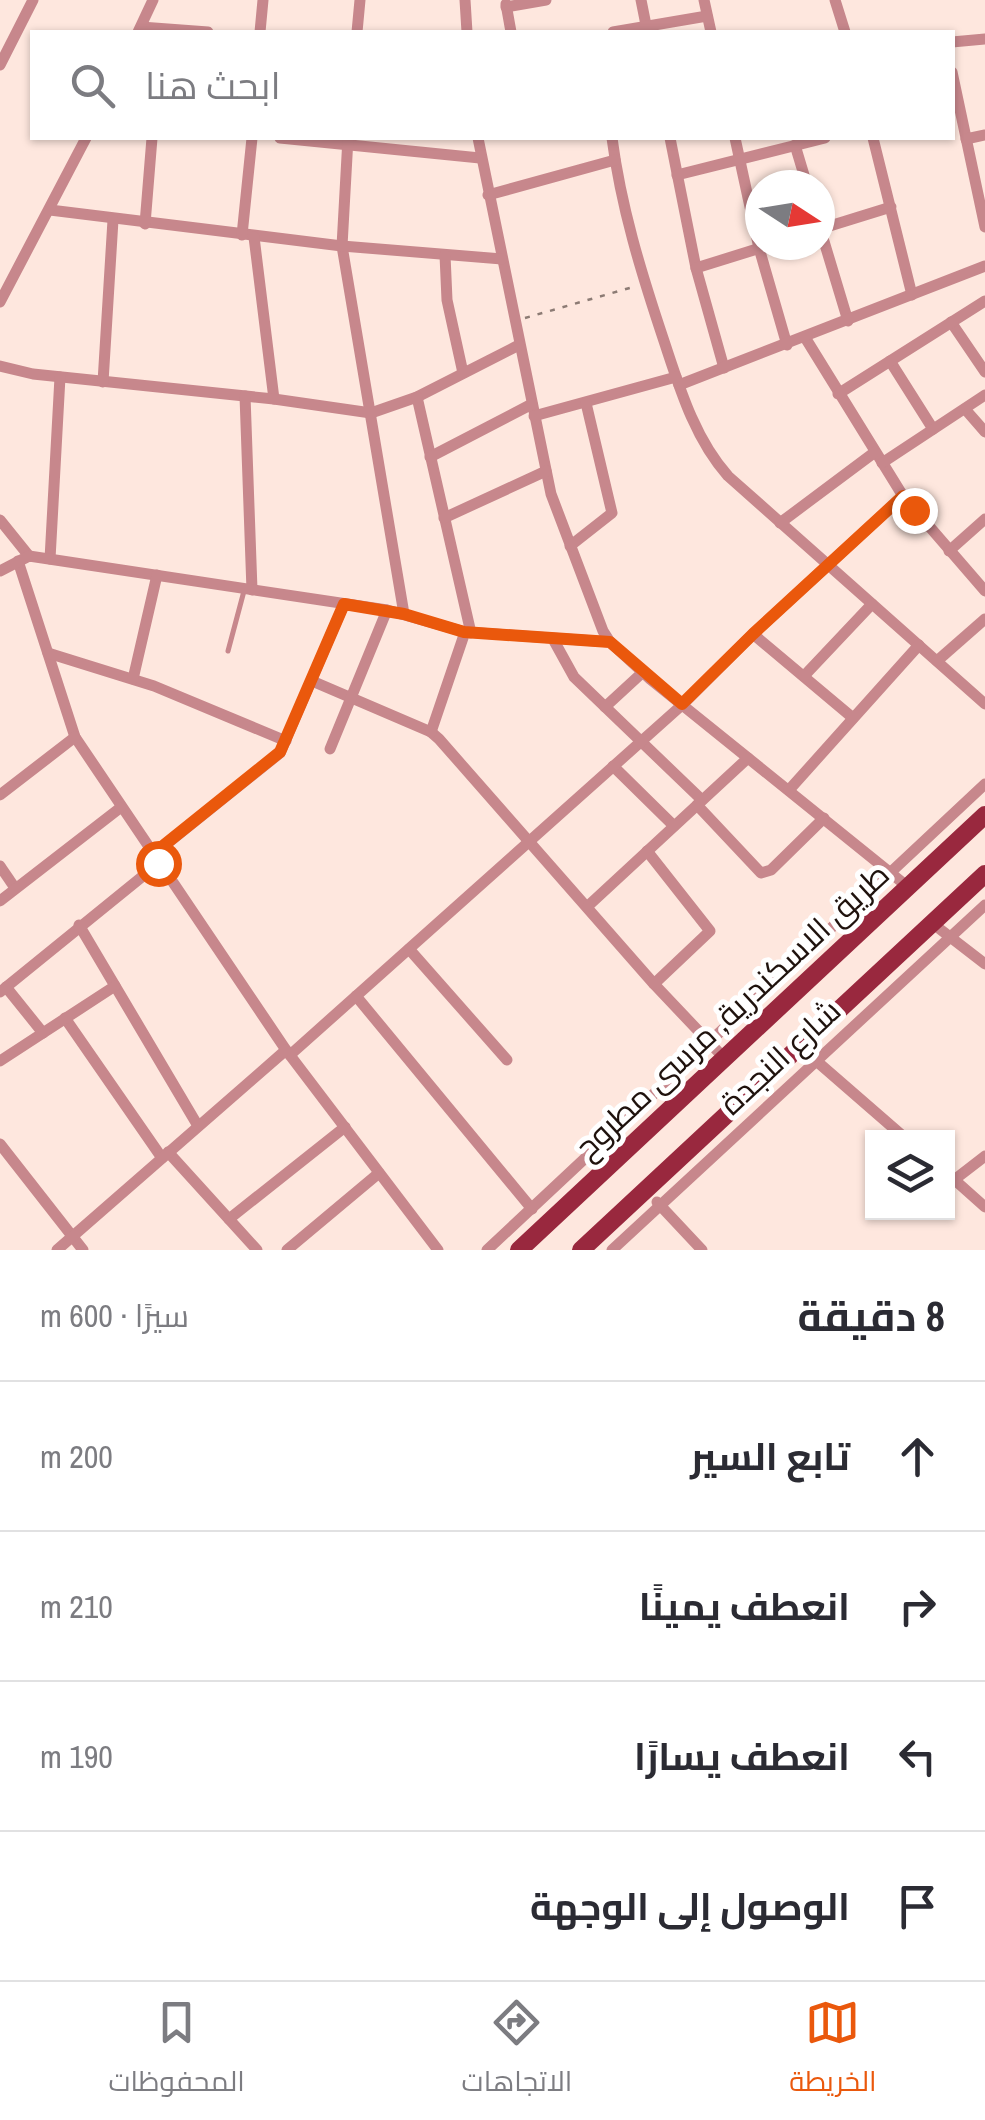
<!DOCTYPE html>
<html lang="ar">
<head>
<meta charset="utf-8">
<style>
  :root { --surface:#fff; --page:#f2f2f3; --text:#2b2b33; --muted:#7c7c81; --line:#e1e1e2; --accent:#ea580c }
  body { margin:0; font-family:"Archivo Narrow",Cairo,sans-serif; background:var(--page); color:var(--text); direction:rtl }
  .controls { position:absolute; right:30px; bottom:30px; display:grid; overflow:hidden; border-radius:0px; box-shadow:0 2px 8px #0004 }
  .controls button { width:90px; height:90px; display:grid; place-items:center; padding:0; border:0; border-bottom:2px solid var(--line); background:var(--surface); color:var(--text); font:50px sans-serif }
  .compass { position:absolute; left:745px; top:170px; width:90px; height:90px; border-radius:50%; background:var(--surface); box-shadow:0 2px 8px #0004; rotate:102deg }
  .stop { position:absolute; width:30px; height:30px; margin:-22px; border:8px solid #ea580c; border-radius:50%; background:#fff }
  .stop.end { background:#ea580c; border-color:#fff; box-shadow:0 2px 10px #0008 }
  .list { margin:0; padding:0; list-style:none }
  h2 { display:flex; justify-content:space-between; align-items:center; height:130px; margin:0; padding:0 40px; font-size:42px }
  h2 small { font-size:32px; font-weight:400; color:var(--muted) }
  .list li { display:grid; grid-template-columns:65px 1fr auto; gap:30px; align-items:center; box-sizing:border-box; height:150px; padding:0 40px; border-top:2px solid var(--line) }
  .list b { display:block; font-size:38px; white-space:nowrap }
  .list em { font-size:32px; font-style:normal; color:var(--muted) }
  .icon { flex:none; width:55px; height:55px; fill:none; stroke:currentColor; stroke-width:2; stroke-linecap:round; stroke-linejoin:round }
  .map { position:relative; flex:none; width:985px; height:1250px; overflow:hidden; direction:ltr }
  .search { position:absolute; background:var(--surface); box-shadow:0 2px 8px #0004; left:30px; right:30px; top:30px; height:110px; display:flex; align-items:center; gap:25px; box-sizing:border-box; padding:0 35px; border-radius:0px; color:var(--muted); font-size:38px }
  .sheet { height:730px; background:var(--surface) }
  nav { display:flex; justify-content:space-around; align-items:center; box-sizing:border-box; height:140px; border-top:2px solid var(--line); background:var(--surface); font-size:28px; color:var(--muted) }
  nav a { display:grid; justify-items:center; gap:5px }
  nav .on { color:var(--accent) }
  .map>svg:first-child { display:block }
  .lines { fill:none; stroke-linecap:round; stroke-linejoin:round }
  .path { stroke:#8c7b74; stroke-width:2.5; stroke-dasharray:5 8; stroke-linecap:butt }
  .service { stroke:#c7878c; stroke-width:5 }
  .minor { stroke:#c7878c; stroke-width:11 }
  .primary { stroke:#99283e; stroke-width:18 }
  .route { stroke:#ea580c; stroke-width:12 }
  .labels { text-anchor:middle; stroke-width:10; stroke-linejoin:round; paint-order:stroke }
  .street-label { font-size:32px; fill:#1f120d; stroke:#fff }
</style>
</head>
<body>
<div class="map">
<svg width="985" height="1250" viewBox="0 0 985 1250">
  <rect width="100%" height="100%" fill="#fee7de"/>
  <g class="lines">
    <path class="path" d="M525,318L633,287"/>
    <path class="service" d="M228,651L244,591"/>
    <g class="minor">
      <path d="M465,0L467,32"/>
      <path d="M641,0L647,30"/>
      <path d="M704,0L711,32"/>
      <path d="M835,0L845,32"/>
      <path d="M506,4L511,32"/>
      <path d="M506,7L546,0"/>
      <path d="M141,27L208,32"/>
      <path d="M138,32L153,0"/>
      <path d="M260,32L263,0"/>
      <path d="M357,32L360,0"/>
      <path d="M613,32L707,16"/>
      <path d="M952,42L985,39"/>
      <path d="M0,65L33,0"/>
      <path d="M952,72L985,227"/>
      <path d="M280,138L480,158"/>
      <path d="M348,138L342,246L404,614"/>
      <path d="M478,138L551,494L603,631L610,642L650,679L908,887"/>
      <path d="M612,138C621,207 641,272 663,338C679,386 694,438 728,476L985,704"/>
      <path d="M670,138L696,268L724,368"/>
      <path d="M735,138L759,248L787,345"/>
      <path d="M873,138L912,295"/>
      <path d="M966,139L985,135"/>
      <path d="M795,145L807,185"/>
      <path d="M677,175L825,138"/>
      <path d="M488,195L615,160"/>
      <path d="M50,210L342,246L502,259"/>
      <path d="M145,224L152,138"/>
      <path d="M820,228L848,321"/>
      <path d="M820,229L891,207"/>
      <path d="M242,235L252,138"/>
      <path d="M254,237L274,399"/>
      <path d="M445,255L447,300L463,373"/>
      <path d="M696,268L770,245"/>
      <path d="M0,302L86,138"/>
      <path d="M951,322L985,372"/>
      <path d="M806,339L903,496L985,591"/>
      <path d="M890,361L933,429"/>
      <path d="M0,366L33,374L274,399L371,413L417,397L519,345"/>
      <path d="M103,382L113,220"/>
      <path d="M679,385L985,266"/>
      <path d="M838,394L985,301"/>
      <path d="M245,396L252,590"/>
      <path d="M417,397L471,633"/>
      <path d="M965,409L985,432"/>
      <path d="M534,416L676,377"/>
      <path d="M430,457L532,404"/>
      <path d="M882,463L985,395"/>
      <path d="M444,518L546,471"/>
      <path d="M0,520L29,556"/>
      <path d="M780,523L875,452"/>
      <path d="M570,546L612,513L586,403"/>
      <path d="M949,551L985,519"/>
      <path d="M50,559L60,377"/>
      <path d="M18,561L75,737L286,1050L438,1250"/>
      <path d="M0,571L29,556L387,610L465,632L610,642"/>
      <path d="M753,634L853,718"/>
      <path d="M553,639L574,677L702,800"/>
      <path d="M48,653L154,686L286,741"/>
      <path d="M937,661L985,619"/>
      <path d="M804,676L872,604"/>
      <path d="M133,679L157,575"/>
      <path d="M312,681L431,732L439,739L654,984L725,1059"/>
      <path d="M605,707L643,672"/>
      <path d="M431,732L465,632"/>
      <path d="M330,749L387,610"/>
      <path d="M613,766L674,826"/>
      <path d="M789,790L919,645"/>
      <path d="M0,795L75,737"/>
      <path d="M697,805L761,873L771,870L824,818"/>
      <path d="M647,851L710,931L654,984"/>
      <path d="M153,855L280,753L344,604"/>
      <path d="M0,866L15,888"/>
      <path d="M0,901L120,808"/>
      <path d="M588,906L748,758"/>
      <path d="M932,923L985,964"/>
      <path d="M79,925L198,1126"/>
      <path d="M409,949L507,1060"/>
      <path d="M6,987L43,1033"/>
      <path d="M0,992L159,863"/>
      <path d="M356,996L532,1209"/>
      <path d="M65,1018L162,1158"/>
      <path d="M798,1045L905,1138"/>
      <path d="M290,1055L682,705L753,634L903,496"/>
      <path d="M0,1061L115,986"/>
      <path d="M0,1144L83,1250"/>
      <path d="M168,1152L257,1250"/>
      <path d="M948,1174L985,1207"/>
      <path d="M954,1180L985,1156"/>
      <path d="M657,1202L702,1250"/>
      <path d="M229,1219L345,1127"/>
      <path d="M57,1250L286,1050"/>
      <path d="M287,1250L379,1173"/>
      <path d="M487,1250L985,784"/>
      <path d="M612,1250L985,905"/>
    </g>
    <g class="primary">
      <path d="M519,1250L985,815"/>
      <path d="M581,1250L985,874"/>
    </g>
  </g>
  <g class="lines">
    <path class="route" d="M158,863L153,854L280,752L344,604L404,614L464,632L610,642L682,704L753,634L903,496L914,510"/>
  </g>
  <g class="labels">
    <g class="street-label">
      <text transform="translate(732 1011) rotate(-43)" y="11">طريق الاسكندرية, مرسى مطروح</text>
      <text transform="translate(780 1057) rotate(-43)" y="11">شارع النجدة</text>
    </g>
  </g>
</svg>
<div class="controls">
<button><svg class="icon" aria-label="layers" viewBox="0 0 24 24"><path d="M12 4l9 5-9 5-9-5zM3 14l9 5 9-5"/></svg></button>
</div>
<svg class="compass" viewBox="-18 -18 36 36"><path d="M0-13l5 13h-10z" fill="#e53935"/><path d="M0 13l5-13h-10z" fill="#7c7c81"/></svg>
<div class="stop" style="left:158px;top:863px"></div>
<div class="stop end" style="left:914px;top:510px"></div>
<div class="search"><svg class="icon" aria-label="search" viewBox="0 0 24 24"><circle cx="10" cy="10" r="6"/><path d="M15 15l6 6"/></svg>ابحث هنا</div>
</div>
<section class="sheet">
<h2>8 دقيقة<small>سيرًا · 600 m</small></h2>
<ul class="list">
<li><svg class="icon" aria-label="ahead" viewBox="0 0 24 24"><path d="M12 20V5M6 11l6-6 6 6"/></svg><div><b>تابع السير</b></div><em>200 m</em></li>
<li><svg class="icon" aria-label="right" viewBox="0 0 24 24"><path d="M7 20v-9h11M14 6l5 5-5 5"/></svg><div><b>انعطف يمينًا</b></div><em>210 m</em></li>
<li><svg class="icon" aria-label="left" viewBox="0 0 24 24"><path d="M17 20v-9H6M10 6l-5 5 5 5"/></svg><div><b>انعطف يسارًا</b></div><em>190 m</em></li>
<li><svg class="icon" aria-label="arrive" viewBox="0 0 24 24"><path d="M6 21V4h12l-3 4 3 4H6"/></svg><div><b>الوصول إلى الوجهة</b></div></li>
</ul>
</section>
<nav>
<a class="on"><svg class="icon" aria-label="map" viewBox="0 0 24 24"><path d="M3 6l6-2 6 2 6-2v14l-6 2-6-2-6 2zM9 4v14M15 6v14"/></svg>الخريطة</a>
<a><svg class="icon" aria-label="directions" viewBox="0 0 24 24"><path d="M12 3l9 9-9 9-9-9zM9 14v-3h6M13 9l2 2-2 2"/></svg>الاتجاهات</a>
<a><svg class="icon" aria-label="saved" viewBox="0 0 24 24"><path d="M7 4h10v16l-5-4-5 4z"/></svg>المحفوظات</a>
</nav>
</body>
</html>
